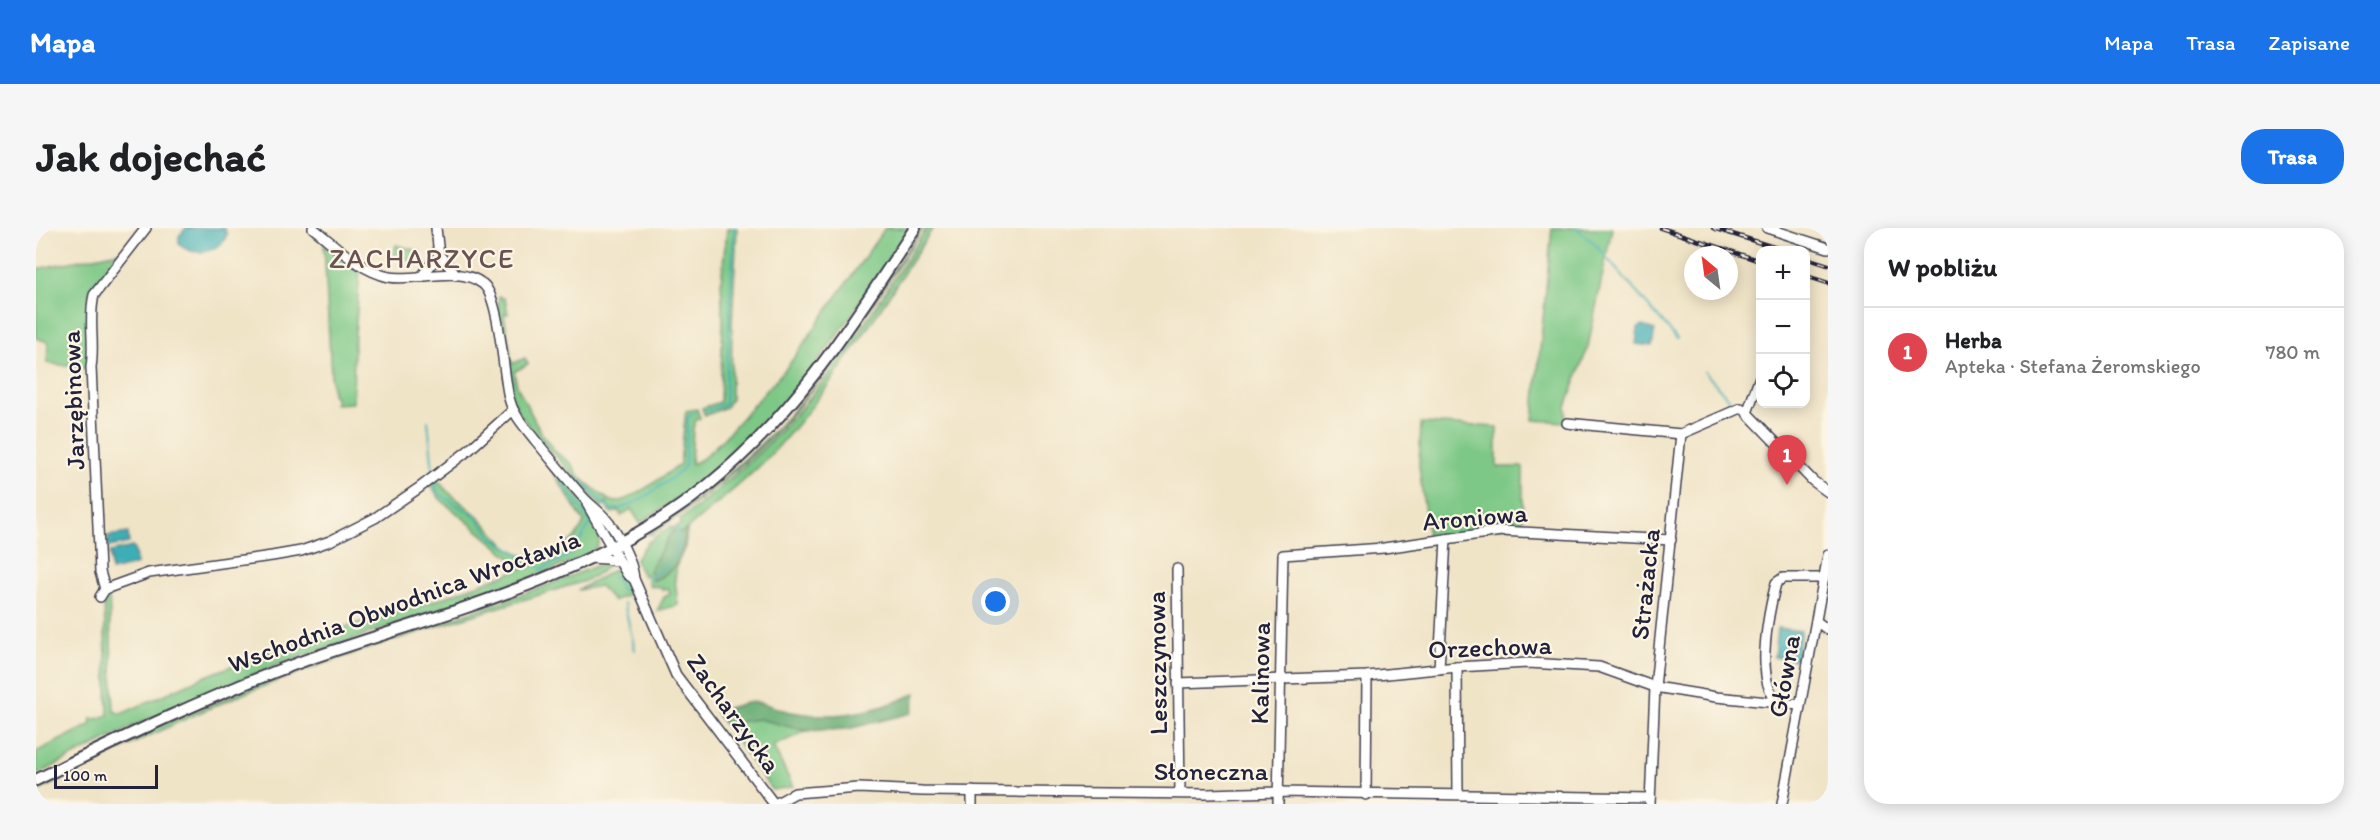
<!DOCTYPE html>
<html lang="pl">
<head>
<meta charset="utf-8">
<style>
  :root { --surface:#fff; --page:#f6f6f6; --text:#202124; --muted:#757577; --line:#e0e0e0; --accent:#1a73e8 }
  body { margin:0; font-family:Itim,sans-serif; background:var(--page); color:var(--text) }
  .controls { position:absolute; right:18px; top:18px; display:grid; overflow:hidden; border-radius:12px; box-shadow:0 3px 15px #0003 }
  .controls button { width:54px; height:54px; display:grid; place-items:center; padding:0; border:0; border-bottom:2px solid var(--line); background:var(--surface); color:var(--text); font:30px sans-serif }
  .compass { position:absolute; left:1648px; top:18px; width:54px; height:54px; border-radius:50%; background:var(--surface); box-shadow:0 3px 15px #0003; rotate:331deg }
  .scale { position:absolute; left:18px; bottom:15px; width:104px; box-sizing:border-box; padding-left:6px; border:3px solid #22223b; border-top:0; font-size:16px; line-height:21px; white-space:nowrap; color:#22223b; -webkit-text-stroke:4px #fcf5e5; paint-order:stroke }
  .you { position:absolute; left:960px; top:374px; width:21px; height:21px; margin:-15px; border:4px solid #fff; border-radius:50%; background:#1a73e8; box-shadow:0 0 0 9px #1a73e833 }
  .badge { display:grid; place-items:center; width:39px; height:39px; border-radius:50%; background:var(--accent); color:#fff; font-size:20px; font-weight:700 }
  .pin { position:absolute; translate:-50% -50px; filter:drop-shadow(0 2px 3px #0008) }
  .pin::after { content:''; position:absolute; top:32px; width:21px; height:18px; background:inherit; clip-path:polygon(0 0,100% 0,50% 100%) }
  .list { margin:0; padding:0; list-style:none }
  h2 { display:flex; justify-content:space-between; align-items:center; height:78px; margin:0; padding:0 24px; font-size:26px }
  h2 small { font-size:20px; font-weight:400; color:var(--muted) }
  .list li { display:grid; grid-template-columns:39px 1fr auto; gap:18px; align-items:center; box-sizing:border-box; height:90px; padding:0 24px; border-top:2px solid var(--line) }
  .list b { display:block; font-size:22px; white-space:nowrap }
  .list p { margin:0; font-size:20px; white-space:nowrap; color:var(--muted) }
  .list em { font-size:20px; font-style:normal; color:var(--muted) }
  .icon { flex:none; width:33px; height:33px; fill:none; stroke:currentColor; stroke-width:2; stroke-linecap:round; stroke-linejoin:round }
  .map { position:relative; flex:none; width:1792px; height:576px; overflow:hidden; border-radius:24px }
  header { display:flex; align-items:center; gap:36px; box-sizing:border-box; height:84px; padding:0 30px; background:var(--accent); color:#fff }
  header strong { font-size:28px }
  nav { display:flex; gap:33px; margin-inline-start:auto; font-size:21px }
  .intro { display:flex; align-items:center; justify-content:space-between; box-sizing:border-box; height:144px; padding:0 36px }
  h1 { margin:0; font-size:42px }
  .button { padding:15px 27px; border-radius:24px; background:var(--accent); color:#fff; font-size:21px; font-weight:700 }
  main { display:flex; gap:36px; padding:0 36px }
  aside { flex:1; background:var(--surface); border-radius:24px; box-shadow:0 3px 15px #0003 }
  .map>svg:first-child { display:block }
  .green { fill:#7dc886; stroke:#507560; stroke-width:1.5 }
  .forest { fill:#66ac73; stroke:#446757; stroke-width:1.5 }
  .water { fill:#3daeb6; stroke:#306878; stroke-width:1.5 }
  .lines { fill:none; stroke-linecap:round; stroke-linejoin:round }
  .stream { stroke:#3daeb6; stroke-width:2 }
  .minor-casing { stroke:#413f50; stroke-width:12 }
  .major-casing { stroke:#413f50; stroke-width:14 }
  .minor { stroke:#fff; stroke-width:9 }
  .major { stroke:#fff; stroke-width:10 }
  .rail-casing { stroke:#22223b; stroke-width:4.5 }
  .rail { stroke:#fcf5e5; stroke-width:2; stroke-dasharray:7; stroke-linecap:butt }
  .labels { text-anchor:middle; stroke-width:4.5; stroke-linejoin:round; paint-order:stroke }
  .street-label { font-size:26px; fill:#22223b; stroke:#fcf5e5 }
  .quarter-label { font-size:28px; letter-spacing:1.5px; fill:#685352; stroke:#fcf5e5 }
</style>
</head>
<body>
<header>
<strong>Mapa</strong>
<nav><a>Mapa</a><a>Trasa</a><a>Zapisane</a></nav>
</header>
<div class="intro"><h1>Jak dojechać</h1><a class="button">Trasa</a></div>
<main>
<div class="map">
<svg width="1792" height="576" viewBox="0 0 1792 576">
  <rect width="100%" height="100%" fill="#fcf5e5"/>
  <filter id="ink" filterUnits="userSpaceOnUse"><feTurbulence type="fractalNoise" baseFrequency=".0167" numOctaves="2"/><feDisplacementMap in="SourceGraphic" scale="12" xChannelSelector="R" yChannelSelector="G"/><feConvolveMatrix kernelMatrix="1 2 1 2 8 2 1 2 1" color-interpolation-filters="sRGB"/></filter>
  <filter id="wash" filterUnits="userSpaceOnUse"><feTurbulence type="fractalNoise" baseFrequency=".008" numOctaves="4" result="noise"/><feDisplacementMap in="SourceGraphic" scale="24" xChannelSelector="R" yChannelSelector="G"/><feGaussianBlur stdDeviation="1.35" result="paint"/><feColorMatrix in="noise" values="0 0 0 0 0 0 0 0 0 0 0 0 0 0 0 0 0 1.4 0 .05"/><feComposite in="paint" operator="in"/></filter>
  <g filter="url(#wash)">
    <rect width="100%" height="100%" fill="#f0e4c7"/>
    <g class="green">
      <path d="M691,0H701L696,96L695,171L690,179L669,188L666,180L684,174L687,95L685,54Z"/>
      <path d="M849,0H873C840,49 809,100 771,147C724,205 668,256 604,295L595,281L585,288L583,283L576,285L572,282L571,274L565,279L517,225L515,226L483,185L476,170L462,79L463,68L469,71L472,86H468L476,136L489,130L492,136L478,144L481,158L507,208L520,224L536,236L542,247L552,256L573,272L580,274L591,271L615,257L644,236L650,183L661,181L664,190L660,192L657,201L655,236L666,231L688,210L752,138Z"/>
      <path d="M885,0H887C843,66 802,134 749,194C710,237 664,272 617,306H611C668,268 721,226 765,173C810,119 846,58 885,0Z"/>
      <path d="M891,0H897C848,74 802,152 743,218C715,249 682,274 651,301L649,319L641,336L639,351L642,377L621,383L628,369L634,366L632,360L626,362L625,359L614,358L610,346L607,348L599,332L611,315L635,298L636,301L645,296L644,292C693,254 738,214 777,166C819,114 854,56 891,0Z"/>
      <path d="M1516,0H1576L1552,119L1530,179L1529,194L1497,192Z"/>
      <path d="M288,17L324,43L318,119L317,175L299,176V169L296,166Z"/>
      <path d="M360,17L384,23L381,34L357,28Z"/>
      <path d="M83,24L53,63L56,121L51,130V141L11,135L12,114L0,110V41Z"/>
      <path d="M1385,195L1461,199V239H1487V296L1392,309L1383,238Z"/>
      <path d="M518,239C531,255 579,303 558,322C549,331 523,338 510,344L225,443L104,495L0,547V524L54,497L55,490L61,491L72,487L68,373L73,366L78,483L85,486L165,450L257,414L395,374L487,340L404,271L394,256L401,251L411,263L442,288L471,319L498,334C518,322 539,318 548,294L515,241Z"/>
      <path d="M575,335L563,345L549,353C441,386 331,418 225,459C173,479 122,503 72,528L75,521L122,498L225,455L507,359L560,338Z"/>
      <path d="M583,339L593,354L589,356L593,363L598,364L577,373L564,358L542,362Z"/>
      <path d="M723,491L771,503L737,518L757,559L736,562L688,496Z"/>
      <path d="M61,528L65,531L0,564V558Z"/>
    </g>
    <g class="forest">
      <path d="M651,301C647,329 643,341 617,353L613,343L633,308L637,303L646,304Z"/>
      <path d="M880,465L876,485L812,501L771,503L723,491L688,496L679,484C691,481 707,474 719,474C731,475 743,482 755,484C799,492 841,484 880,465Z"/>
    </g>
    <g class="water">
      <path d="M150,0H188L191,6C184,25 157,30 143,16V8Z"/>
      <path d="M1606,98L1619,102L1616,118L1600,116L1602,100Z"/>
      <path d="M92,305L93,315L72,319V308Z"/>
      <path d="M96,319L98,320L101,336L75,343L74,324Z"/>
      <path d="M1741,400L1765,403L1760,432L1738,429Z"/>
    </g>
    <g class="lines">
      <g class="stream">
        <path d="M1540,0L1557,14L1641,111"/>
        <path d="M1668,143L1698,177"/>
        <path d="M670,183L689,176L698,0"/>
        <path d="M392,193L397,244"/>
        <path d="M541,249L574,282C596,282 627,256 645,243L649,237L652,189L659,185"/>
        <path d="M399,256L402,265L441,290L456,309L506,341L535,326L555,295L525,252"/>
        <path d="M576,349L581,352L585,362L592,361"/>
        <path d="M612,351L631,336L642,322L641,298"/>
        <path d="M588,375L599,422"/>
      </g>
    </g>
  </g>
  <g filter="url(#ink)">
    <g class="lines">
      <defs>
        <g id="minor">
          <path d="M277,0C300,18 324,43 353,49C382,54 422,36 447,56C464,70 467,146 473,170C477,187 489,199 499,212C515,231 530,250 546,268C553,276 562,282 569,290C581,303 597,334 598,351L640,447L738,576"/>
          <path d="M400,0L403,27L421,47"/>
          <path d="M1731,0L1792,20"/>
          <path d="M385,49L403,27"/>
          <path d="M1724,149L1711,185L1777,253L1792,264"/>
          <path d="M1531,195L1645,206"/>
          <path d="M551,276L591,346L598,351"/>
          <path d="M554,330L570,331L584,334"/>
          <path d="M1141,341L1144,565"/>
          <path d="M69,361L64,344L55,139C59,115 52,91 58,67L110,0"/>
          <path d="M64,369L69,361L113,345L236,328L265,323L294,313L339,290L383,260L433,222L477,182"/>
          <path d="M1780,393L1792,402"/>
          <path d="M1421,439L1422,566"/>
          <path d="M1403,441L1410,311"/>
          <path d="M1142,455L1331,448L1421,439L1492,435L1563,439L1619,459L1680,469L1764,477"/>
          <path d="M1741,475C1737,468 1732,460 1731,453C1725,424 1733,383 1740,355L1747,350H1788"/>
          <path d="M936,563V576"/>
          <path d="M1330,567L1331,448"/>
          <path d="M1614,575L1619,459L1645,206L1705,180"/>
          <path d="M739,576L759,565L823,560L886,563L1171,566L1242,564L1614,570"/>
          <path d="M1242,576L1247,327L1348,320L1465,303L1635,312"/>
          <path d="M1746,576L1792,327"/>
        </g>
        <path id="major" d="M0,552C89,508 177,466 270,432C408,384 555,351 671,258C759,187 818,93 879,0"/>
      </defs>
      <use href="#minor" class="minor-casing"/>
      <use href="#major" class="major-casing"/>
      <use href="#minor" class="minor"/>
      <use href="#major" class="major"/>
      <defs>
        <g id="rail">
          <path d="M1625,0L1724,33"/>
          <path d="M1677,0L1747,22"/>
          <path d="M1770,30L1792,37"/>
          <path d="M1770,48L1792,55"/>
        </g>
      </defs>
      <use href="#rail" class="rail-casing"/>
      <use href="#rail" class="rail"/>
    </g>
  </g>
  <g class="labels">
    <g class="street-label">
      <text transform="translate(37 172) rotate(-92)" y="9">Jarzębinowa</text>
      <text transform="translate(1439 289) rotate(-5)" y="9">Aroniowa</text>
      <text transform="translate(1609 356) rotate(-84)" y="9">Strażacka</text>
      <text transform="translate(368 373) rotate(-20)" y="9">Wschodnia Obwodnica Wrocławia</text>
      <text transform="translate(1454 419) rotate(-2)" y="9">Orzechowa</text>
      <text transform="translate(1121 435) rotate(-91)" y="9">Leszczynowa</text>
      <text transform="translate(1224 445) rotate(-89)" y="9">Kalinowa</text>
      <text transform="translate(1748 448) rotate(-80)" y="9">Główna</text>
      <text transform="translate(698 485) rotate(54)" y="9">Zacharzycka</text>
      <text x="1175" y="552">Słoneczna</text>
    </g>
    <g class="quarter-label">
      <text x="386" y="40">ZACHARZYCE</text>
    </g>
  </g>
</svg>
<div class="controls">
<button>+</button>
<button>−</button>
<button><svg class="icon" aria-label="locate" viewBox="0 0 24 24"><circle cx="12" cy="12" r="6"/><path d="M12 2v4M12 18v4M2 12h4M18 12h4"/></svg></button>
</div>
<svg class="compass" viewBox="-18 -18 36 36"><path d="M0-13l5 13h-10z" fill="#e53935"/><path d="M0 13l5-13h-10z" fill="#757577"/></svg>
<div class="scale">100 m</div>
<div class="you"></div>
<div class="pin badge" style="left:1751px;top:257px;background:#e0444e">1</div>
</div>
<aside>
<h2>W pobliżu<small></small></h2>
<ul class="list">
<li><span class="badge" style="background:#e0444e">1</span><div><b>Herba</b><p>Apteka · Stefana Żeromskiego</p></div><em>780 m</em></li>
</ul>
</aside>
</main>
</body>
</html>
